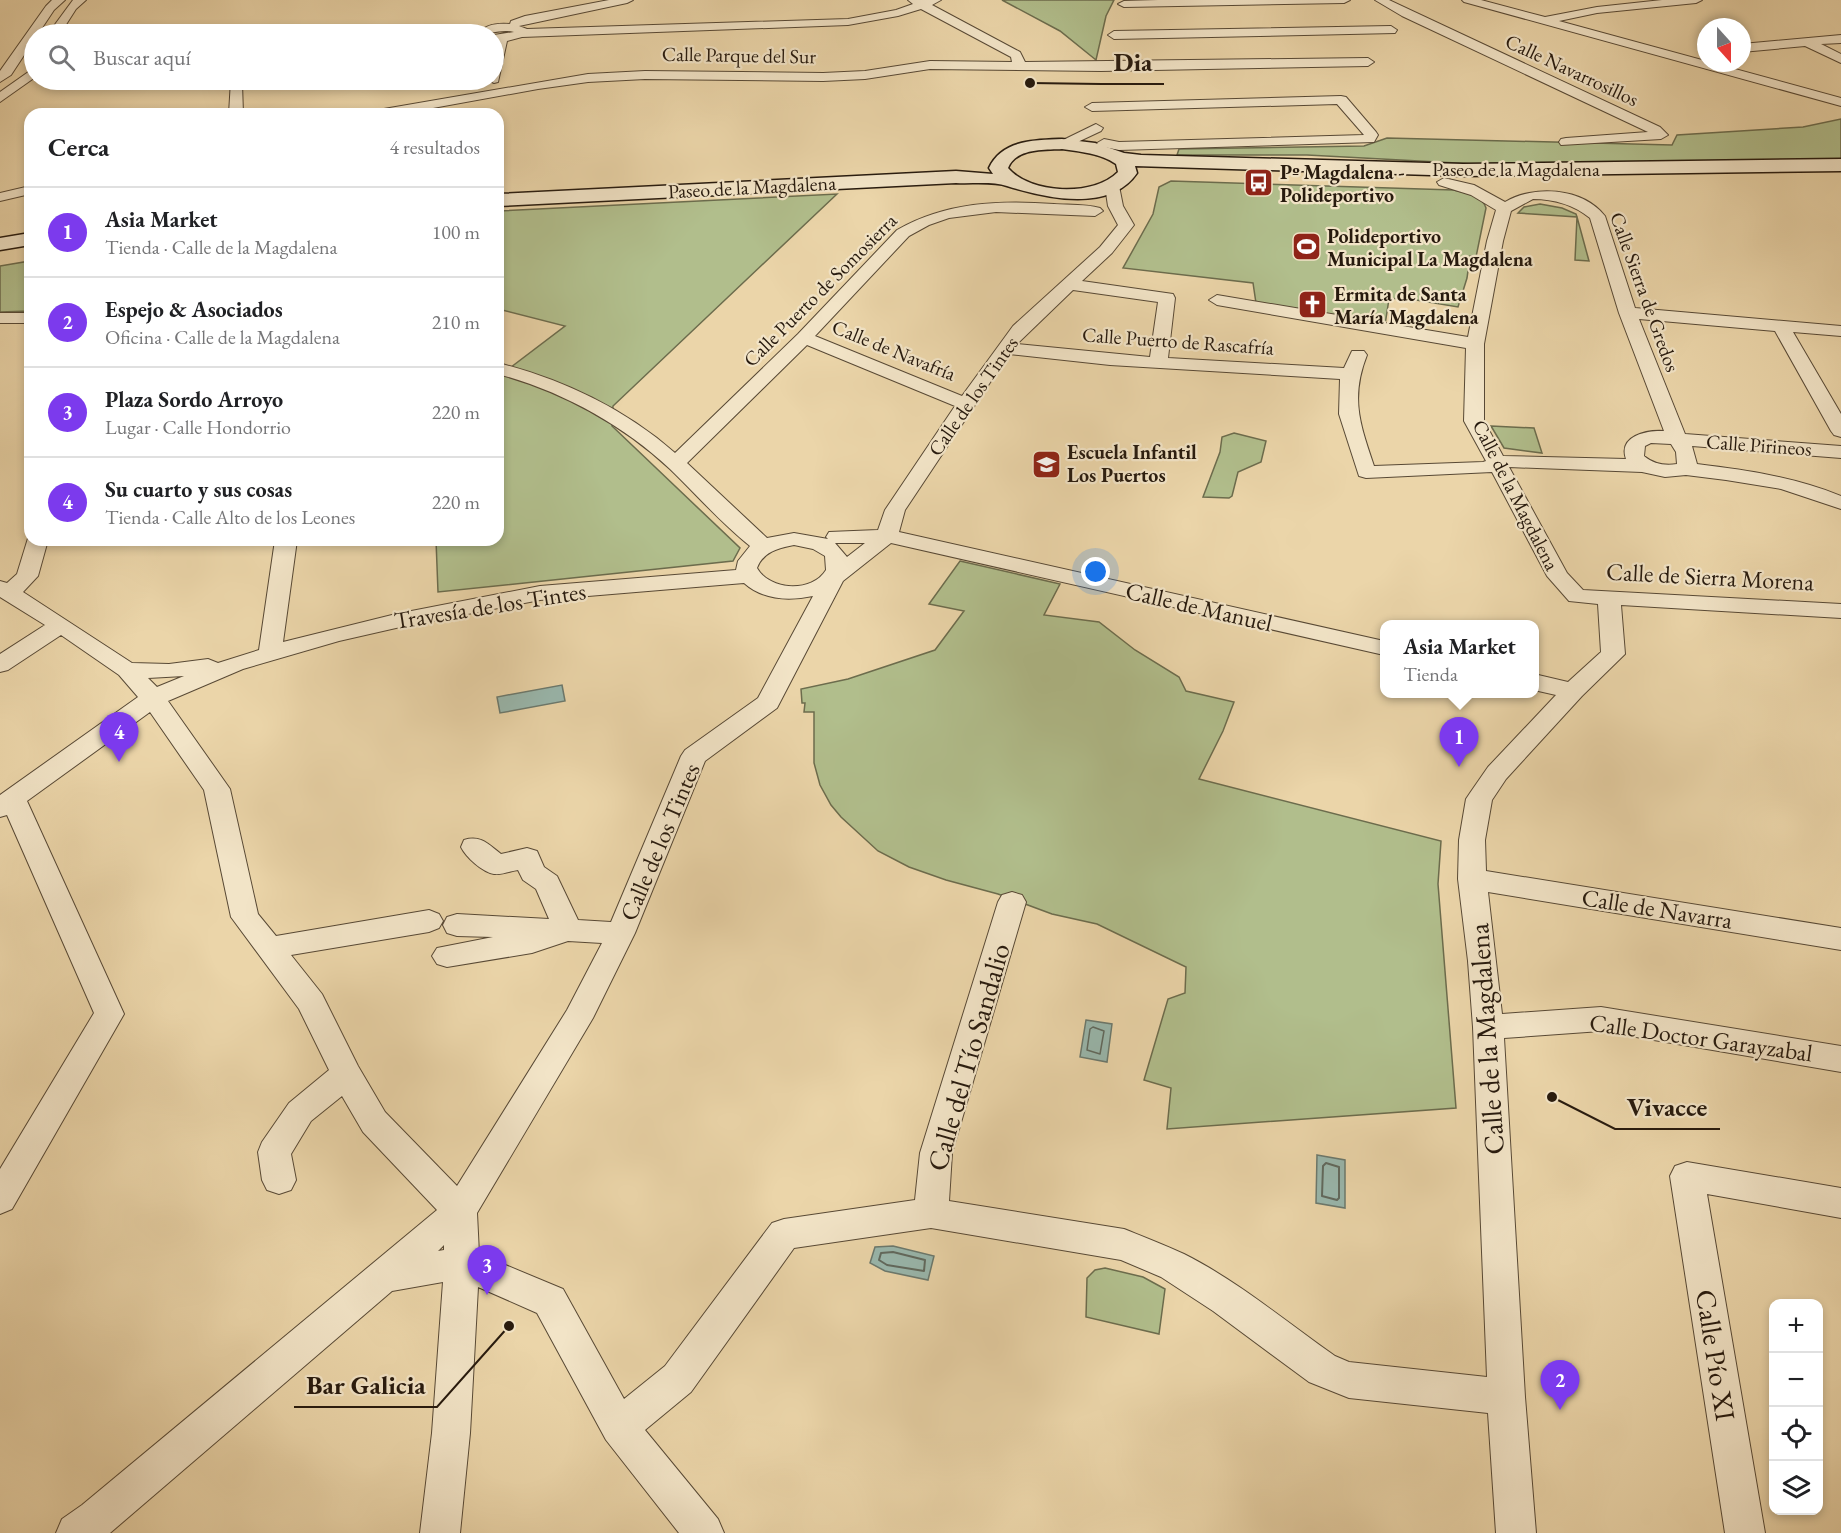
<!DOCTYPE html>
<html lang="es">
<head>
<meta charset="utf-8">
<style>
  :root { --surface:#fff; --page:#f6f6f6; --text:#202124; --muted:#757577; --line:#e0e0e0; --accent:#7c3aed }
  body { margin:0; font-family:"EB Garamond",serif; background:var(--page); color:var(--text) }
  .controls { position:absolute; right:18px; bottom:18px; display:grid; overflow:hidden; border-radius:12px; box-shadow:0 3px 9px #0003 }
  .controls button { width:54px; height:54px; display:grid; place-items:center; padding:0; border:0; border-bottom:2px solid var(--line); background:var(--surface); color:var(--text); font:30px sans-serif }
  .compass { position:absolute; left:1697px; top:18px; width:54px; height:54px; border-radius:50%; background:var(--surface); box-shadow:0 3px 9px #0003; rotate:159deg }
  .you { position:absolute; left:1096px; top:572px; width:21px; height:21px; margin:-15px; border:4px solid #fff; border-radius:50%; background:#1a73e8; box-shadow:0 0 0 9px #1a73e833 }
  .badge { display:grid; place-items:center; width:39px; height:39px; border-radius:50%; background:var(--accent); color:#fff; font-size:20px; font-weight:700 }
  .pin { position:absolute; translate:-50% -50px; filter:drop-shadow(0 2px 3px #0008) }
  .pin::after { content:''; position:absolute; top:32px; width:21px; height:18px; background:inherit; clip-path:polygon(0 0,100% 0,50% 100%) }
  .popup { position:absolute; left:1380px; top:620px; width:159px; height:78px; box-sizing:border-box; display:grid; place-content:center; border-radius:12px; background:var(--surface); filter:drop-shadow(0 2px 4px #0005); font-size:20px; white-space:nowrap; color:var(--muted) }
  .popup b { font-size:22px; color:var(--text) }
  .popup::after { content:''; position:absolute; left:50%; top:100%; margin-left:-12px; border:12px solid transparent; border-top-color:var(--surface) }
  .list { margin:0; padding:0; list-style:none }
  h2 { display:flex; justify-content:space-between; align-items:center; height:78px; margin:0; padding:0 24px; font-size:26px }
  h2 small { font-size:20px; font-weight:400; color:var(--muted) }
  .list li { display:grid; grid-template-columns:39px 1fr auto; gap:18px; align-items:center; box-sizing:border-box; height:90px; padding:0 24px; border-top:2px solid var(--line) }
  .list b { display:block; font-size:22px; white-space:nowrap }
  .list p { margin:0; font-size:20px; white-space:nowrap; color:var(--muted) }
  .list em { font-size:20px; font-style:normal; color:var(--muted) }
  .icon { flex:none; width:33px; height:33px; fill:none; stroke:currentColor; stroke-width:2; stroke-linecap:round; stroke-linejoin:round }
  .map { position:relative; flex:none; width:1841px; height:1533px; overflow:hidden }
  .search { position:absolute; background:var(--surface); box-shadow:0 3px 9px #0003; left:24px; top:24px; width:480px; height:66px; display:flex; align-items:center; gap:15px; box-sizing:border-box; padding:0 21px; border-radius:33px; color:var(--muted); font-size:22px }
  .panel { position:absolute; background:var(--surface); box-shadow:0 3px 9px #0003; left:24px; top:108px; width:480px; height:438px; border-radius:18px }
  .map>svg:first-child { display:block }
  .green { fill:#b1be8c; stroke:#6c6c4d; stroke-width:1.5 }
  .water { fill:#99b8ae; stroke:#6b796e; stroke-width:1.5 }
  .lines { fill:none; stroke-linecap:round; stroke-linejoin:round }
  .shore-far1 { stroke:#60695e; stroke-width:1.5 }
  .shore { stroke:#60695e; stroke-width:2 }
  .street-casing { stroke:#584935; stroke-width:2 }
  .secondary-casing { stroke:#271a0e; stroke-width:3 }
  .street { fill:#f2e4c7; fill-rule:evenodd }
  .secondary { fill:#f2e4c7; fill-rule:evenodd }
  .labels { text-anchor:middle; stroke-width:4.5; stroke-linejoin:round; paint-order:stroke }
  .far-street-label { font-size:20px; fill:#271a0e; stroke:#f2e4c7 }
  .far-poi-label { font-size:20px; font-weight:bold; fill:#271a0e; stroke:#f2e4c7; text-anchor:start }
  .street-label { font-size:24px; fill:#271a0e; stroke:#f2e4c7 }
  .near-street-label { font-size:28px; fill:#271a0e; stroke:#f2e4c7 }
  .leader { fill:none; stroke:#271a0e; stroke-width:2 }
  .callout-dot { fill:#271a0e; stroke:#f2e4c7; stroke-width:2 }
  .callout-label { font-size:26px; text-anchor:middle; font-weight:bold; fill:#271a0e; stroke:#f2e4c7; stroke-width:4.5; stroke-linejoin:round; paint-order:stroke }
</style>
</head>
<body>
<div class="map">
<svg width="1841" height="1533" viewBox="0 0 1841 1533">
  <rect width="100%" height="100%" fill="#ebd5a9"/>
  <filter id="stains"><feTurbulence type="fractalNoise" baseFrequency=".00333" numOctaves="4"/><feColorMatrix values="0 0 0 0 .2 0 0 0 0 .09 0 0 0 0 .02 0 0 0 .5 -.17"/></filter>
  <radialGradient id="worn" r=".72"><stop offset=".6" stop-color="#630" stop-opacity="0"/><stop offset="1" stop-color="#630" stop-opacity=".3"/></radialGradient>
  <g class="green">
    <path d="M1002,0H1114L1106,16L1096,60L1060,31Z"/>
    <path d="M1841,119V159L1513,166L1307,155H1177L1179,149L1364,146L1387,138L1672,145L1677,135L1803,127Z"/>
    <path d="M1171,181L1454,190C1465,193 1483,196 1486,208L1476,257L1470,256L1467,278L1458,307L1404,298L1389,299L1385,325L1256,303L1253,283L1123,268L1153,214L1159,187Z"/>
    <path d="M837,194L613,406L612,426L740,548L733,561L438,592L436,540H498V377L565,326L498,309V211Z"/>
    <path d="M1540,204L1562,208L1576,214L1577,217L1589,261L1575,260L1577,217L1518,213L1524,207Z"/>
    <path d="M30,261V311L0,312V266Z"/>
    <path d="M1491,426L1534,428L1542,453L1504,448Z"/>
    <path d="M1234,433L1266,441L1261,462L1238,472L1232,496L1229,498L1203,497L1220,452L1222,437Z"/>
    <path d="M960,561L1060,584L1044,615L1099,622L1135,650L1179,677L1186,691L1234,702L1223,731L1199,779L1441,841L1438,884L1456,1108L1167,1129L1171,1088L1144,1080L1168,999L1185,993L1186,967L1097,924L1052,914L998,894L946,880L909,867L878,851L841,817L831,805L820,785L814,763V712H804L805,703H802L801,689L848,679L935,650L964,611L929,604Z"/>
    <path d="M1105,1268L1143,1277L1165,1289L1159,1334L1086,1317L1087,1278L1095,1270Z"/>
  </g>
  <g class="water">
    <path d="M562,685L565,701L500,713L497,697Z"/>
    <path d="M1086,1020L1112,1024L1107,1062L1080,1057Z"/>
    <path d="M1317,1155L1345,1160V1208L1316,1203Z"/>
    <path d="M893,1246L934,1256L928,1280L885,1271L870,1263L875,1247Z"/>
  </g>
  <g class="lines">
    <path class="shore-far1" d="M1093,1027L1104,1031L1100,1054L1087,1050L1090,1029Z"/>
    <g class="shore">
      <path d="M1326,1163L1339,1167V1198L1337,1200L1322,1196L1323,1166Z"/>
      <path d="M893,1252L925,1260L924,1271L887,1265L879,1260L881,1253Z"/>
    </g>
    <defs>
      <g id="street">
        <path d="M52,0H65L54,10L38,34H34V40L11,75L0,82V71L46,6Z"/>
        <path d="M73,0H86L76,9L60,34H48Z"/>
        <path d="M609,0H633L627,3L519,26L527,29L848,19L896,10L913,4L908,0H941L932,5L1020,52L1025,62L1368,58L1374,62L1368,66L1101,71L930,69L865,79L823,81L645,79L588,82L538,89L400,114H371L378,110L588,74L645,71L823,73L865,71L930,61L1012,62L1011,57L921,9L898,16L848,25L522,37L507,41L498,82L494,83L488,80H494L495,42L494,35L514,32C501,29 491,34 478,34C485,24 498,23 510,24L511,21L525,16Z"/>
        <path d="M1158,0H1350L1344,3L1124,7L1118,4L1124,1Z"/>
        <path d="M1375,0H1389L1660,127L1668,135L1661,139L1561,145L1559,142L1561,139L1566,138L1648,132L1402,16Z"/>
        <path d="M1462,0H1481L1545,17L1597,7L1662,0H1702L1696,3L1597,13L1559,21L1841,98V106L1464,2Z"/>
        <path d="M1391,26L1397,30L1395,33L1114,39L1108,35L1114,31Z"/>
        <path d="M1841,35V43L1821,44L1841,54V63L1805,46L1742,52V44Z"/>
        <path d="M34,68V78L0,102V92Z"/>
        <path d="M231,80H245L242,83L243,114H229Z"/>
        <path d="M1341,96L1346,97L1376,132L1378,135L1374,142L1119,150L1099,146L1097,143L1104,139L1119,142L1364,135L1337,104L1092,111L1085,107L1092,103Z"/>
        <path d="M1096,124L1103,128L1101,131L1067,147H1057L1055,144Z"/>
        <path d="M1444,178L1474,185L1505,202C1533,185 1582,187 1605,216L1635,308L1841,326V336L1793,332L1841,414V437L1834,435L1831,431L1775,331L1639,319L1685,434L1841,446V458L1692,446L1697,464C1746,470 1795,477 1841,496V509L1781,489L1726,480L1686,475L1665,477L1642,472L1509,467L1567,573L1583,590L1841,604V618L1621,605L1625,654L1582,696L1506,779L1492,800L1485,840L1486,871L1841,928V950L1488,892L1502,1014L1601,1007L1841,1046V1072L1601,1031L1504,1038L1525,1397L1536,1533H1496L1488,1413L1349,1398L1309,1382L1213,1311L1161,1277L1121,1260L931,1228L794,1248L691,1392L645,1430L718,1519L724,1533H679L606,1440L537,1313L478,1287L470,1433L460,1533H420L432,1433L443,1282L392,1291L110,1533H56L62,1519L82,1505L437,1210L363,1132L342,1096L311,1121L291,1154L296,1180L291,1190L279,1194L267,1190L262,1180L258,1152L262,1142L289,1103L329,1070L299,1009L231,917L204,790L150,712L27,801L124,1014L12,1209L0,1214V1169L94,1013L7,815L0,817V795L138,697L119,675L61,635L8,670L0,672V654L45,625L0,597V581L7,583L17,574L29,535L30,540H48L38,576L23,592L132,663L169,664L208,659L218,663L259,650L275,540H297L283,642L396,614L540,586L736,570L738,561L750,546C721,523 697,495 670,469C622,424 561,391 498,374V363C562,379 625,409 675,453L798,334L897,230C946,202 999,200 1054,204C1069,205 1086,204 1100,208L1103,211L1095,216L996,212L949,218L929,225L909,236L815,336L962,396L1013,326L1100,247L1118,225L1108,206L1105,186L1112,182L1119,186L1123,206L1134,225L1112,253L1082,281L1173,294L1175,298L1168,358L1344,368L1352,351H1364L1367,355C1350,398 1360,424 1374,466L1483,462L1486,461L1464,421L1466,348L1217,305L1209,300L1217,295L1468,337L1487,241L1496,210L1471,195L1439,185L1437,182ZM1533,199C1554,199 1574,205 1590,218L1619,313L1664,431C1646,430 1618,436 1626,459L1503,456L1484,421V344L1503,241L1511,211ZM1073,290L1158,302L1150,357L1017,344ZM807,345L955,406L885,510L878,530L829,532L826,537L828,539L794,533L767,538L687,463ZM1009,354L1110,365L1340,379L1339,414L1359,476L1366,478L1492,472L1547,576L1569,601L1598,604L1601,652L1568,682L1534,674V690L1556,695L1488,767L1470,793L1466,799L1459,840L1458,879L1468,961L1473,1027L1487,1377L1349,1362L1335,1356C1286,1322 1238,1281 1184,1254C1165,1245 1144,1237 1124,1229L949,1201L952,1153L1026,902L1022,895L1012,892L1002,895L998,902L920,1153L915,1200L784,1219L772,1223L665,1366L624,1399L563,1289L479,1254L477,1213L593,1018L635,933L705,761L777,708L843,581L891,543L1384,655V641L899,532L905,510ZM1651,443L1671,444L1676,452L1677,464C1664,466 1654,464 1644,456L1645,446ZM835,543H865L847,557ZM794,545L813,549L825,556L826,570C812,593 770,591 757,568C763,552 778,548 794,545ZM744,583C763,600 789,601 813,596L758,698L685,750L681,756L611,922L578,920L557,876L544,867L537,851L527,848L501,854C488,844 481,835 464,840L461,847C466,857 482,872 494,874C501,875 511,871 518,870L523,880L536,889L549,919L457,914L447,917L443,925L447,933L457,936L493,937L437,948L432,956L437,964L447,967L532,953L568,941L602,943L567,1010L457,1186L385,1112L358,1066L322,994L291,955L429,932L439,928L443,921L439,914L429,910L276,936L258,914L230,789L168,701L243,669L339,641L396,628L540,600ZM184,676L157,687L148,678ZM444,1245V1250L438,1251Z"/>
        <path d="M30,186V194L0,201V193Z"/>
        <rect x="0" y="313" width="30" height="10"/>
        <path d="M1687,1162L1841,1188V1218L1707,1194L1765,1533H1725L1670,1176L1675,1166Z"/>
      </g>
      <g id="secondary">
        <path d="M1062,139L1095,143L1124,153L1141,155L1463,164L1841,159V171L1463,176L1135,166L1137,173C1110,213 1045,198 1007,186C992,181 972,184 956,183L498,206V194L956,171L993,174L989,168C1002,140 1034,140 1062,139ZM1062,149C1081,152 1100,153 1116,164L1118,172C1094,197 1030,194 1008,168C1016,148 1044,150 1062,149Z"/>
        <path d="M30,233V245L0,250V238Z"/>
      </g>
    </defs>
    <use href="#street" class="street-casing"/>
    <use href="#secondary" class="secondary-casing"/>
    <use href="#street" class="street"/>
    <use href="#secondary" class="secondary"/>
  </g>
  <defs>
    <symbol id="bus-square" viewBox="-11 -11 22 22"><rect x="-9" y="-9" width="18" height="18" rx="4" fill="#8f2418" stroke="#f2e4c7"/><path d="M-5-6H5V4H4V6H2V4H-2V6H-4V4H-5ZM-3.5-4V0h7V-4ZM-3.5 1.2v1.5H-2V1.2ZM2 1.2v1.5H3.5V1.2Z" fill="#fff"/></symbol>
    <symbol id="stadium-square" viewBox="-11 -11 22 22"><rect x="-9" y="-9" width="18" height="18" rx="4" fill="#8f2418" stroke="#f2e4c7"/><path d="M0-5a6.5 5 0 1 0 0 10a6.5 5 0 1 0 0-10ZM-3.5-1.8h7v3.6h-7Z" fill="#fff"/></symbol>
    <symbol id="church-square" viewBox="-11 -11 22 22"><rect x="-9" y="-9" width="18" height="18" rx="4" fill="#8f2418" stroke="#f2e4c7"/><path d="M-1.2-6h2.4v3.5h3.3v2.4h-3.3V6h-2.4V-.1h-3.3v-2.4h3.3Z" fill="#fff"/></symbol>
    <symbol id="school-square" viewBox="-11 -11 22 22"><rect x="-9" y="-9" width="18" height="18" rx="4" fill="#8f2418" stroke="#f2e4c7"/><path d="M0-5L7-2L0 1L-7-2ZM-4 1L0 2.5L4 1V4Q0 6-4 4Z" fill="#fff"/></symbol>
  </defs>
  <g fill-rule="evenodd">
    <use href="#bus-square" x="1242" y="166" width="33" height="33"/>
    <use href="#stadium-square" x="1290" y="230" width="33" height="33"/>
    <use href="#church-square" x="1296" y="288" width="33" height="33"/>
    <use href="#school-square" x="1030" y="448" width="33" height="33"/>
  </g>
  <g class="labels">
    <g class="far-street-label">
      <text transform="translate(739 55) rotate(1)" y="7">Calle Parque del Sur</text>
      <text transform="translate(1572 70) rotate(25)" y="7">Calle Navarrosillos</text>
      <text x="1516" y="176">Paseo de la Magdalena</text>
      <text transform="translate(752 187) rotate(-3)" y="7">Paseo de la Magdalena</text>
      <text transform="translate(820 290) rotate(-45)" y="7">Calle Puerto de Somosierra</text>
      <text transform="translate(1645 292) rotate(70)" y="7">Calle Sierra de Gredos</text>
      <text transform="translate(1178 341) rotate(4)" y="7">Calle Puerto de Rascafría</text>
      <text transform="translate(894 350) rotate(22)" y="7">Calle de Navafría</text>
      <text transform="translate(973 396) rotate(-55)" y="7">Calle de los Tintes</text>
      <text transform="translate(1759 445) rotate(4)" y="7">Calle Pirineos</text>
      <text transform="translate(1516 495) rotate(63)" y="7">Calle de la Magdalena</text>
    </g>
    <g class="far-poi-label">
      <text x="1280" y="179">Pº Magdalena -<tspan x="1280" dy="23">Polideportivo</tspan></text>
      <text x="1327" y="243">Polideportivo<tspan x="1327" dy="23">Municipal La Magdalena</tspan></text>
      <text x="1334" y="301">Ermita de Santa<tspan x="1334" dy="23">María Magdalena</tspan></text>
      <text x="1067" y="459">Escuela Infantil<tspan x="1067" dy="23">Los Puertos</tspan></text>
    </g>
    <g class="street-label">
      <text transform="translate(1710 577) rotate(3)" y="8">Calle de Sierra Morena</text>
      <text transform="translate(490 606) rotate(-9)" y="8">Travesía de los Tintes</text>
      <text transform="translate(1199 607) rotate(13)" y="8">Calle de Manuel</text>
      <text transform="translate(660 842) rotate(-67)" y="8">Calle de los Tintes</text>
      <text transform="translate(1657 909) rotate(9)" y="8">Calle de Navarra</text>
      <text transform="translate(1701 1038) rotate(8)" y="8">Calle Doctor Garayzabal</text>
    </g>
    <g class="near-street-label">
      <text transform="translate(1486 1039) rotate(-94)" y="10">Calle de la Magdalena</text>
      <text transform="translate(968 1057) rotate(-74)" y="10">Calle del Tío Sandalio</text>
      <text transform="translate(1716 1355) rotate(81)" y="10">Calle Pío XI</text>
    </g>
  </g>
  <path class="leader" d="M1030 83L1101 84H1164M1552 1097L1615 1129H1720M509 1326L437 1407H294"/>
  <g class="callout-dot">
    <circle cx="1030" cy="83" r="6"/>
    <circle cx="1552" cy="1097" r="6"/>
    <circle cx="509" cy="1326" r="6"/>
  </g>
  <g class="callout-label">
    <text x="1133" y="71">Dia</text>
    <text x="1667" y="1116">Vivacce</text>
    <text x="366" y="1394">Bar Galicia</text>
  </g>
  <rect width="100%" height="100%" filter="url(#stains)"/>
  <rect width="100%" height="100%" fill="url(#worn)"/>
</svg>
<div class="controls">
<button>+</button>
<button>−</button>
<button><svg class="icon" aria-label="locate" viewBox="0 0 24 24"><circle cx="12" cy="12" r="6"/><path d="M12 2v4M12 18v4M2 12h4M18 12h4"/></svg></button>
<button><svg class="icon" aria-label="layers" viewBox="0 0 24 24"><path d="M12 4l9 5-9 5-9-5zM3 14l9 5 9-5"/></svg></button>
</div>
<svg class="compass" viewBox="-18 -18 36 36"><path d="M0-13l5 13h-10z" fill="#e53935"/><path d="M0 13l5-13h-10z" fill="#757577"/></svg>
<div class="you"></div>
<div class="pin badge" style="left:1459px;top:767px">1</div>
<div class="popup"><b>Asia Market</b>Tienda</div>
<div class="pin badge" style="left:1560px;top:1410px">2</div>
<div class="pin badge" style="left:487px;top:1295px">3</div>
<div class="pin badge" style="left:119px;top:762px">4</div>
<div class="search"><svg class="icon" aria-label="search" viewBox="0 0 24 24"><circle cx="10" cy="10" r="6"/><path d="M15 15l6 6"/></svg>Buscar aquí</div>
<section class="panel">
<h2>Cerca<small>4 resultados</small></h2>
<ul class="list">
<li><span class="badge">1</span><div><b>Asia Market</b><p>Tienda · Calle de la Magdalena</p></div><em>100 m</em></li>
<li><span class="badge">2</span><div><b>Espejo &amp; Asociados</b><p>Oficina · Calle de la Magdalena</p></div><em>210 m</em></li>
<li><span class="badge">3</span><div><b>Plaza Sordo Arroyo</b><p>Lugar · Calle Hondorrio</p></div><em>220 m</em></li>
<li><span class="badge">4</span><div><b>Su cuarto y sus cosas</b><p>Tienda · Calle Alto de los Leones</p></div><em>220 m</em></li>
</ul>
</section>
</div>
</body>
</html>
